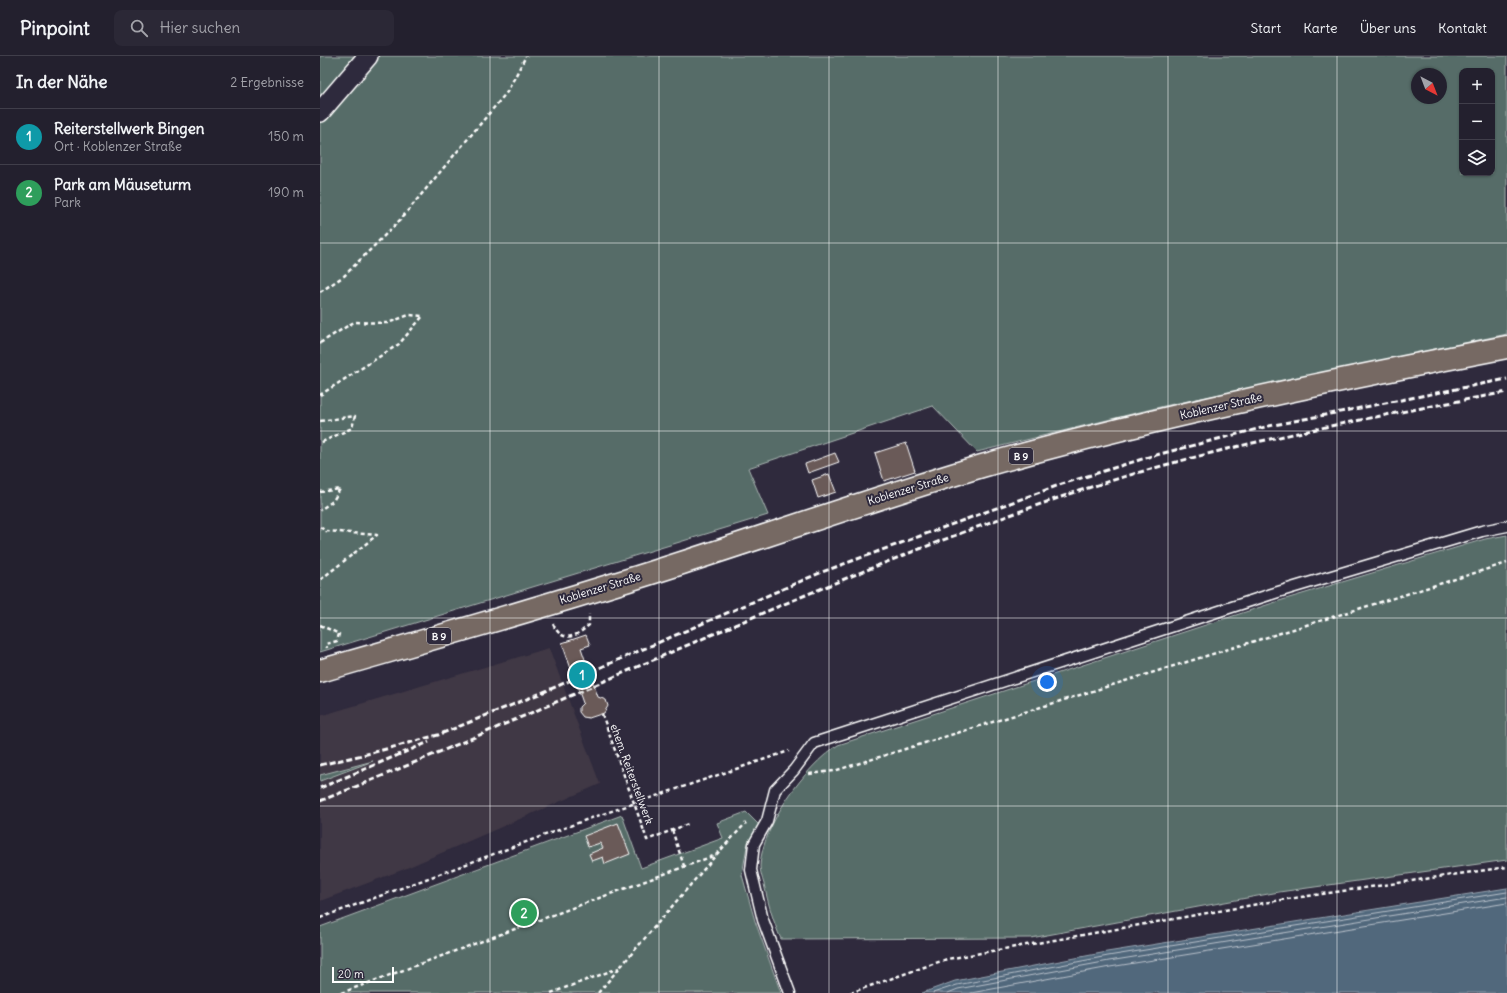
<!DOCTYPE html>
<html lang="de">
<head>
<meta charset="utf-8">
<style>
  :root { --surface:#23202e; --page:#2b2836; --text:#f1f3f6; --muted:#a3a3aa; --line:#403e4a; --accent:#db2777 }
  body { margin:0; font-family:Delius,sans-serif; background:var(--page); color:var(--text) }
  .controls { position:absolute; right:12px; top:12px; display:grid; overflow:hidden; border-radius:8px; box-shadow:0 1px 3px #0004 }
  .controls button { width:36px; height:36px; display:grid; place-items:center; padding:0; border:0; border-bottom:1px solid var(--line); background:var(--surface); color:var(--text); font:20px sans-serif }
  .compass { position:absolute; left:1091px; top:12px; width:36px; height:36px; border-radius:50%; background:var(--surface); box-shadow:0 1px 3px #0004; rotate:138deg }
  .scale { position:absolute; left:12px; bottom:10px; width:62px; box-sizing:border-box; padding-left:4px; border:2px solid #fff; border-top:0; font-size:11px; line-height:14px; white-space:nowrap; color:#fff; -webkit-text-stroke:3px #2f2a3d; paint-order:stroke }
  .you { position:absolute; left:727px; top:626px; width:14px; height:14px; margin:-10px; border:3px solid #fff; border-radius:50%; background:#1a73e8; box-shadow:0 0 0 6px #1a73e833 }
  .badge { display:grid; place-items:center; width:26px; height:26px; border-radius:50%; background:var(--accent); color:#fff; font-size:13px; font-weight:700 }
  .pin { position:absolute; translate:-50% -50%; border:2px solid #fff; box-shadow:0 1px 4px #0006 }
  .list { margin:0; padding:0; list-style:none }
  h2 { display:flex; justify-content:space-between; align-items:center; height:52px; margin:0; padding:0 16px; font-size:17px }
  h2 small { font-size:13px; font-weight:400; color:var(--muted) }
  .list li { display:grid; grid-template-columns:26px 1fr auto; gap:12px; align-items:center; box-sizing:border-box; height:56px; padding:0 16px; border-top:1px solid var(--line) }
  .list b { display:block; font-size:15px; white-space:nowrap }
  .list p { margin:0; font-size:13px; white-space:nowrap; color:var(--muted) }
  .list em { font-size:13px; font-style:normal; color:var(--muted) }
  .icon { flex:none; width:22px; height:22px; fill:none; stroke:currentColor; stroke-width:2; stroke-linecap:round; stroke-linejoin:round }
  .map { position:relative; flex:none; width:1187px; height:937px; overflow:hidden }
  header { display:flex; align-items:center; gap:24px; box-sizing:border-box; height:56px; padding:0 20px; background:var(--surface); border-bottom:1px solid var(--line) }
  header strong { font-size:19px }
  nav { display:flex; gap:22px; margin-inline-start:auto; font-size:14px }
  .search { width:280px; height:36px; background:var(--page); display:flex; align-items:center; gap:10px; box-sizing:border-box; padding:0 14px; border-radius:8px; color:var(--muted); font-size:15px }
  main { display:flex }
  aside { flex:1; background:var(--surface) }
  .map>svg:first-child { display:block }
  .built { fill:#413845 }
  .green { fill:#566c67; stroke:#aab6b3; fill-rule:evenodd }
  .water { fill:#51677c; stroke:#97a4b0 }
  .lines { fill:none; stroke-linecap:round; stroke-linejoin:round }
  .shore { stroke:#b9c2cb; stroke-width:1 }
  .building { fill:#6b5a59; stroke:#fff }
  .service-casing { stroke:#fff; stroke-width:13 }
  .minor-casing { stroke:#fff; stroke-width:22 }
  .primary-casing { stroke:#fff; stroke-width:25 }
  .path { stroke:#fff; stroke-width:2.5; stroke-dasharray:4 3; stroke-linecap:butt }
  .service { stroke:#2f2a3d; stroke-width:10 }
  .minor { stroke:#2f2a3d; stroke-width:19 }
  .primary { stroke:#766964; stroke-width:22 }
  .rail { stroke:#fff; stroke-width:3; stroke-dasharray:6 3; stroke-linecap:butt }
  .path-bridge { stroke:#fff; stroke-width:2.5; stroke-dasharray:4 3; stroke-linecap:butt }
  .grid { fill:none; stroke:#fff; stroke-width:1; stroke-opacity:0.55 }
  .labels { text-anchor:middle; stroke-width:4; stroke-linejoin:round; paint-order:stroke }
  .shield { fill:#2f2a3d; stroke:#c1bfc5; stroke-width:1 }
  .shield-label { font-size:10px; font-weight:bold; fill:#fff }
  .street-label { font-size:11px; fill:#fff; stroke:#2f2a3d }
</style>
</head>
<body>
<header>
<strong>Pinpoint</strong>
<div class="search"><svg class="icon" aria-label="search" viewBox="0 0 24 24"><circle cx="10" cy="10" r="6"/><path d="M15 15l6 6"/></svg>Hier suchen</div>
<nav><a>Start</a><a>Karte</a><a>Über uns</a><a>Kontakt</a></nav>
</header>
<main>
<aside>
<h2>In der Nähe<small>2 Ergebnisse</small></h2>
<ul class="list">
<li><span class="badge" style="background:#0f9aa8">1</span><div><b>Reiterstellwerk Bingen</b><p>Ort · Koblenzer Straße</p></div><em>150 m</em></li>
<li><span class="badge" style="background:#2e9e5b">2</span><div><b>Park am Mäuseturm</b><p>Park</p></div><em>190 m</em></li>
</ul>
</aside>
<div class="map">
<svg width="1187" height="937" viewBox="0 0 1187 937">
  <rect width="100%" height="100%" fill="#2f2a3d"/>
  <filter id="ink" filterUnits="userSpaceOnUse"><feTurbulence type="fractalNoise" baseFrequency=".025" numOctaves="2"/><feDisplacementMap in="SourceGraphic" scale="8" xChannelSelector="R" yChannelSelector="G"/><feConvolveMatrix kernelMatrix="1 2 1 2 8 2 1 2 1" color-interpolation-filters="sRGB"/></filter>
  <g filter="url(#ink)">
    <path class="built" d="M229,592L280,728L82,814L0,845V725L48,707L0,719V660Z"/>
    <g class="green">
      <path d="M0,0H1187V278L844,350L657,396L613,350L428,412L448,459L0,596ZM1142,15H1172V117H1142ZM1097,18H1121V42H1097Z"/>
      <path d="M1187,479V804L959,836L711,882L461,883C453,865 448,847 444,828C442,822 440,815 440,810C442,770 485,710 518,689L959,545L1165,483Z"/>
      <path d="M53,705L0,725V719Z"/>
      <path d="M426,756L439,769L427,790L422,819L435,865L461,937H0V871L302,759L321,812L403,782L397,767Z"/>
    </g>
    <path class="water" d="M1187,832V937H602L635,925L787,896Z"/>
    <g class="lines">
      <g class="shore">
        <path d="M613,937L637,929L788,900L1187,836"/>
        <path d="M628,937L638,933L789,905L1187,841"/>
        <path d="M651,937L790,911L1187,847"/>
      </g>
    </g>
    <g class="building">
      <path d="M586,387L595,415L564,425L555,397Z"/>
      <path d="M515,397L519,406L488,417L485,408Z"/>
      <path d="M509,418L516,436L498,442L492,424Z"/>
      <path d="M266,579L270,589L261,592L278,641L286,644L288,650L284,657L269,662L263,661L259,656V651L263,647L242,587Z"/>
      <path d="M298,767L310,798L285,808L283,801L272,805L269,798L283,792L280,787L268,791L264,780Z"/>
    </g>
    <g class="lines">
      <defs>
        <path id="service" d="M470,937L443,864L431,814L434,788L447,765L455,734L474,714L494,687L958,536L1162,475L1187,470"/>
        <path id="minor" d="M0,56L48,0"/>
        <path id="primary" d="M0,615C121,580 242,546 362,507C462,475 561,440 662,410C835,361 1011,325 1187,291"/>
      </defs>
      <use href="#service" class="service-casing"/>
      <use href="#minor" class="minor-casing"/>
      <use href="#primary" class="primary-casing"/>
      <g class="path">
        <path d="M0,236L24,220L80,164L187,36L206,0"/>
        <path d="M0,287L34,266L68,267L89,259L103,260L79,288L0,339"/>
        <path d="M0,365L35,360L32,372L0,387"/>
        <path d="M0,436L20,433L13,445L0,454"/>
        <path d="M0,471L6,475L57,479L0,524"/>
        <path d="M233,568C242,588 256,581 269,569V558"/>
        <path d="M0,569L19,578L17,585L6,588L7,592"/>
        <path d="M489,718L514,715L1187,507"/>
        <path d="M352,774L364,810"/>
        <path d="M324,775L327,784L368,768"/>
        <path d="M0,862L274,761L469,695"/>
        <path d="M21,937L396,799"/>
        <path d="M231,937L299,912"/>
        <path d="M278,937L396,799L426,767"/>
        <path d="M530,937L627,903L961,844L1187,811"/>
      </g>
      <use href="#service" class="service"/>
      <use href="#minor" class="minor"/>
      <use href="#primary" class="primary"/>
      <g class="rail">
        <path d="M0,709L51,697L118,679L219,638L502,516L742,428L832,400L949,370L1187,323"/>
        <path d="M0,732L109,686"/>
        <path d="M0,745C249,646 490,527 744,440C887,391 1038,364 1187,336"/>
      </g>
      <path class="path-bridge" d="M282,658L324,775"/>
    </g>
  </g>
  <path class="grid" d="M170,0V937M339,0V937M509,0V937M678,0V937M848,0V937M1017,0V937M0,187H1187M0,375H1187M0,562H1187M0,750H1187"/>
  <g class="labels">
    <g class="shield">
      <rect x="689" y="392" width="24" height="16" rx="3"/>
      <rect x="107" y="572" width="24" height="16" rx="3"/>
    </g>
    <g class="shield-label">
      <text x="701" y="404">B 9</text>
      <text x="119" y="584">B 9</text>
    </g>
    <g class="street-label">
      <text transform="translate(901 350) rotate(-13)" y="4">Koblenzer Straße</text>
      <text transform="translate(588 433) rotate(-17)" y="4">Koblenzer Straße</text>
      <text transform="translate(280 532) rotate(-17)" y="4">Koblenzer Straße</text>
      <text transform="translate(312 718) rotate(70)" y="4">ehem. Reiterstellwerk</text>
    </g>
  </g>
</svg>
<div class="controls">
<button>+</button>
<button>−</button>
<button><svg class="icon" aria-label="layers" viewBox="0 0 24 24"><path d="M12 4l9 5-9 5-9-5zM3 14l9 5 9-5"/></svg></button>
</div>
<svg class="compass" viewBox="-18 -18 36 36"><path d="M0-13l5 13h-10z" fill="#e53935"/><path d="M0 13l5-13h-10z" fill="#a3a3aa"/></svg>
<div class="scale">20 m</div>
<div class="you"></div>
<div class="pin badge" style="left:262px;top:619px;background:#0f9aa8">1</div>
<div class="pin badge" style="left:204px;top:857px;background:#2e9e5b">2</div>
</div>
</main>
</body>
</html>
